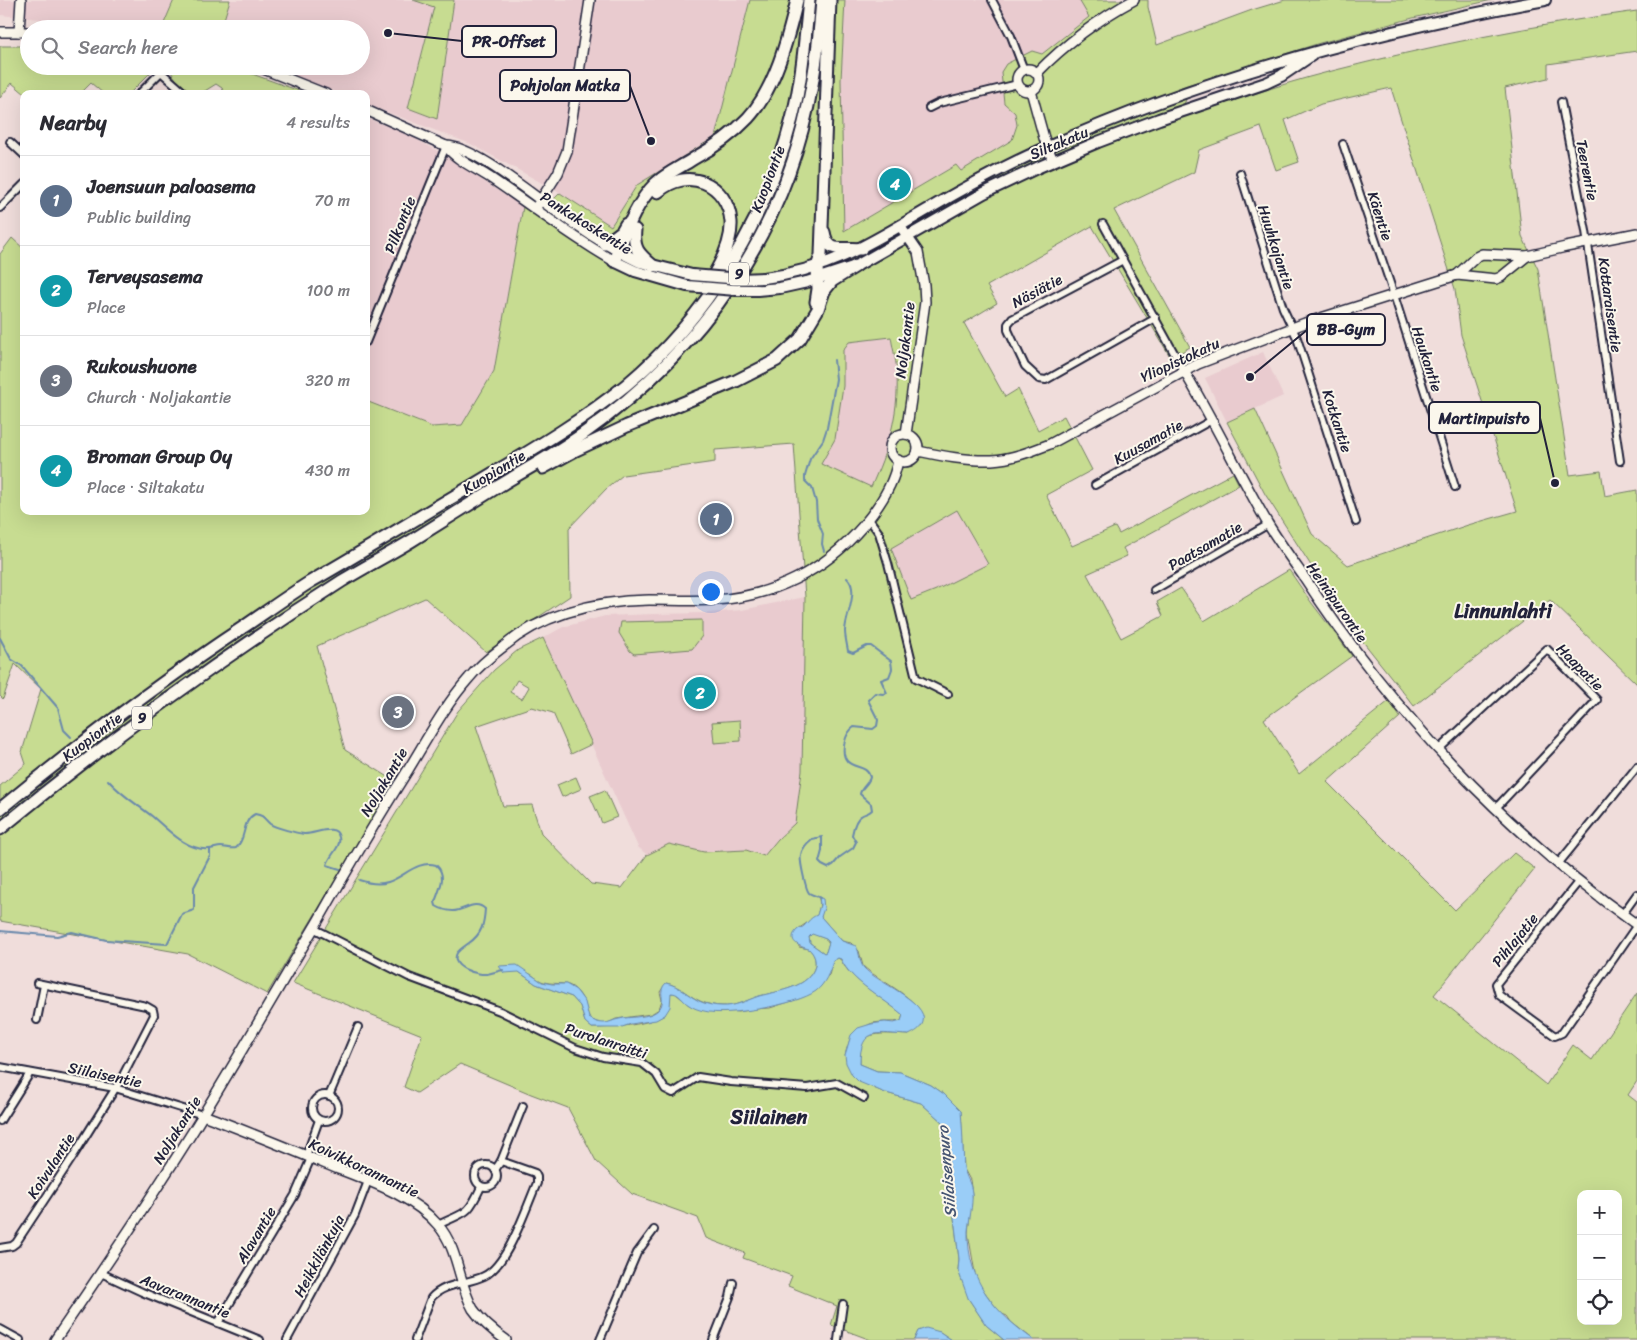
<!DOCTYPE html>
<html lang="en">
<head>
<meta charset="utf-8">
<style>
  :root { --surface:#fff; --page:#f7f7f7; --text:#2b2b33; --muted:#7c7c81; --line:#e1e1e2; --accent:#1a73e8 }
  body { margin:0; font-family:Sriracha,sans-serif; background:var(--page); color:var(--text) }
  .controls { position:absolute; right:15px; bottom:15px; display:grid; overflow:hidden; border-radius:10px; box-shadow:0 5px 20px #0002 }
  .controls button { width:45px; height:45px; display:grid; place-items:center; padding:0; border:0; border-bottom:1px solid var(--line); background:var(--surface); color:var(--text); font:25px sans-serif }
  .you { position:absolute; left:710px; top:591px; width:18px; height:18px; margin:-12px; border:4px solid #fff; border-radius:50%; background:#1a73e8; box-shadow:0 0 0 8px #1a73e833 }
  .badge { display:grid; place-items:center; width:32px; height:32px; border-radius:50%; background:var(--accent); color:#fff; font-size:16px; font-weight:700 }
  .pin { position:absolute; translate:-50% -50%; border:2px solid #fff; box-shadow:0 1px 5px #0006 }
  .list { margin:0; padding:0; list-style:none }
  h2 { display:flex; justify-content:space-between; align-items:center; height:65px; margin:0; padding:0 20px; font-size:21px }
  h2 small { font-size:16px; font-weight:400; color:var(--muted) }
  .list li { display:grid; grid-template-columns:32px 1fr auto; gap:15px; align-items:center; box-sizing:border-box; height:90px; padding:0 20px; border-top:1px solid var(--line) }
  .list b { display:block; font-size:19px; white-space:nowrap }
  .list p { margin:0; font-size:16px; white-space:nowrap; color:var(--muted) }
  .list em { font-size:16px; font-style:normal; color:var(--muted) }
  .icon { flex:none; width:28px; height:28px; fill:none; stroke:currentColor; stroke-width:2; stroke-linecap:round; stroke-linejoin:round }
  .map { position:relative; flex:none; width:1637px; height:1340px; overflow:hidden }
  .search { position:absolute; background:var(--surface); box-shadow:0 5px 20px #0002; left:20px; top:20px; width:350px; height:55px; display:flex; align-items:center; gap:12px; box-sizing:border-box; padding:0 18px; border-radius:28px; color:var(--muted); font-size:19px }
  .panel { position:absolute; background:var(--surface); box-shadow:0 5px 20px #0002; left:20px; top:90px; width:350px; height:425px; border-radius:10px }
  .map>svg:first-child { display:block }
  .built { fill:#e9cbcf }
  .green { fill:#c7dc91; stroke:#747f66; fill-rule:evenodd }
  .water { fill:#9acdf7; stroke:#6a89ac; fill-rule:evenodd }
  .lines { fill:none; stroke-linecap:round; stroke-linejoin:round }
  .stream { stroke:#6a89ac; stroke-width:2 }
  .street-casing { stroke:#22223b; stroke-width:10 }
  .secondary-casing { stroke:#22223b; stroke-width:12 }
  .primary-casing { stroke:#22223b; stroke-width:14 }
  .highway-casing { stroke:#22223b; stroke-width:15 }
  .street { stroke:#fbf7ec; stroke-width:6 }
  .secondary { stroke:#fbf7ec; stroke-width:9 }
  .primary { stroke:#fbf7ec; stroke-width:10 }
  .highway { stroke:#fbf7ec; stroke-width:11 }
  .primary-bridge-casing { stroke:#22223b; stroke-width:14; stroke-linecap:butt }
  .primary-bridge { stroke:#fbf7ec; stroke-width:10 }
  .labels { text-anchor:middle; stroke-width:4; stroke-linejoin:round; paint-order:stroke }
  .shield { fill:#fbf7ec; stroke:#636270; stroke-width:1 }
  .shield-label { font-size:14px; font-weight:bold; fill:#22223b }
  .street-label { font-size:15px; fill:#22223b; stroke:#fbf7ec }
  .water-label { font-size:16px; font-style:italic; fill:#465573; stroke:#fbf7ec }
  .district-label { font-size:20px; font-weight:bold; fill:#22223b; stroke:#fbf7ec }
  .leader { fill:none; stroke:#22223b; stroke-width:2 }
  .callout-dot { fill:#22223b; stroke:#fbf7ec; stroke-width:2 }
  .callout { fill:#fbf7ec; stroke:#22223b; stroke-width:2 }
  .callout-label { font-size:16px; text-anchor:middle; font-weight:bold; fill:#22223b }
</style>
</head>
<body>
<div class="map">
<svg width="1637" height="1340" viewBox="0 0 1637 1340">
  <rect width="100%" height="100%" fill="#f0dddb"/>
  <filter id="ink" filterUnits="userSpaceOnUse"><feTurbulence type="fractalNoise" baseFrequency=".02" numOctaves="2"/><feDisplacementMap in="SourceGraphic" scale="10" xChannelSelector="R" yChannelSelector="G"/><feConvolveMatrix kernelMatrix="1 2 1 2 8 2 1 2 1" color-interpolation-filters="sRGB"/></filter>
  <g filter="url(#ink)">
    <g class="built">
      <path d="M0,0H174L162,28L121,27L0,15Z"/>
      <path d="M230,0H413L434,6L408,108L436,118L454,0H750L715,137L637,185L611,226L560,193L471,144L366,104V94H341L269,66H361V29H221Z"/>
      <path d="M845,0H1079L1090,17L1042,54L1032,51L1006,64L1017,125L1012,140L961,172L956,165L843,232L841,80Z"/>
      <path d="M366,118L406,134L436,150L523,207L494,371L462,425L432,427L366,401V325L371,314L366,311Z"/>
      <path d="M891,337L897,373L898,397L894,419L883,461L871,487L821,464L835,439L843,386V350L849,342Z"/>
      <path d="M1263,352L1283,396L1227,422L1205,378Z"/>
      <path d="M957,510L988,564L936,590L911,600L891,548Z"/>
      <path d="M805,597L802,771L796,823L778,839L764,856L746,850L704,852L669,844L647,855L638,847L543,638L563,627L605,616L654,614L707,613L742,610Z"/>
    </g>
    <g class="green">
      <path d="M174,0H230L221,29L162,28Z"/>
      <path d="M413,0H454L437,119L408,108L434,7Z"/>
      <path d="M750,0H845L841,80L844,231L956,165L961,171L1012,140L1017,125L1015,113L1004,103L1001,72L1006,64L1032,51L1042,54L1089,17L1079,0H1148V7L1157,45L1252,10L1285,0H1492L1413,18L1320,43L1181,87L1188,95L1178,118C1228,103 1277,85 1328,72C1429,46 1533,25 1637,11V51L1548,64V78L1505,88L1522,236L1538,269L1570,475L1601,471L1605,496L1637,490V684L1550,600L1414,706L1353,629L1319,578L1265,494L1227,422L1255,409L1312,534L1348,565L1468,525L1517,511L1461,335L1455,289L1391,88L1321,104L1285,120L1299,162L1276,170L1261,127L1199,150L1194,172L1114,210L1190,347L1171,358L1092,226L987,286L997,303L964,323L1005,397L1018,389L1038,430L1064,416L1092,470L1046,495L1072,546L1115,527L1119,534L1233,473L1239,485L1123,548L1127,556L1087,574L1121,638L1163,616L1157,602L1181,588L1204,621L1289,570L1311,602L1352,656L1264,719L1299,774L1389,701L1400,717L1327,782L1455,910L1514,853L1535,869L1434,995L1546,1085L1573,1045L1592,1060L1637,993V1081L1628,1095L1637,1102V1340H1034L1011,1322L1007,1316L1000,1313L984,1291L968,1298L986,1325L1004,1340H952L940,1332L918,1331L914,1340H871L831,1325L837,1306L788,1286L792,1276L743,1258L745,1253L706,1238L698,1218L632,1194L596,1161L568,1108L531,1094L460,1064L417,1093L404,1087L422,1035L293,983L458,711L494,670L518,650L543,638L592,744L571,754L553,713L532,707L476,726L503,806L532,805L541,833L591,884L622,888L647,855L669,844L704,852L746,850L764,856L778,839L795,823L802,771L805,597L794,444L715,450V462L623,475L606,489L569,528L570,596L486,652L425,598L317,646L345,750L395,781L267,994L188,954L0,921V786L26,764L22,752L41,689L15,664L3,699L0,696V254L12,238L24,249V511H366V401L432,427L462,425L494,371L523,207L537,216L560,193L611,226L637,185L715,137ZM891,337C893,350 897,363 897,376C899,415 887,452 871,487L821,464L835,439L843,386V350L849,342ZM957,510L988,564L936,590L911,600L891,548ZM517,680L529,687L522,699L510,692ZM819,897L821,917L842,941L851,943L859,951L863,966C878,981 921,998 923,1020L909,1035C898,1035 870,1030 863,1041C859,1048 860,1057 860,1064L877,1071L900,1072L931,1085L944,1094L961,1111L964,1169L970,1180L972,1195L968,1233L975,1273L965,1288L958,1270L959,1259L950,1184L947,1132L942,1122L921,1103L883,1092L874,1088L845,1055L850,1039C857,1034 865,1025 873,1023C883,1021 892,1023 901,1021L903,1015C886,1000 850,980 841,960L838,958L833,961L829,975L801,998L770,1008L753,1009L739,1012L689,1005L675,993H670L665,1015C648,1025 612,1028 592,1028L585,1022L580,1006L572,997L536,984L519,972C536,973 532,978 544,982C551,984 558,983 565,984C580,987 586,1005 589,1018L598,1023L606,1024L616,1019L651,1014L659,1009L662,1000L660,992L666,983C680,986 687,995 700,1001C706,1004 716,1006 722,1006C735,1007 747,1000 760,996C778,991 809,988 815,966C816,959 814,954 809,949L799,947L798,929L817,916L820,905ZM1581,1194H1618V1321H1581Z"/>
      <path d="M0,46H29V66H157L129,94H104L91,83L80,94H25L12,83L0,98Z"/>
      <path d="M167,66H230L308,94H225L222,88L216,84L200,94H186Z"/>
      <path d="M702,620V636L692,649L634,654L630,651L619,633L621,622Z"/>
      <path d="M740,720L741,741L714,743L712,722Z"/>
      <path d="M576,777L581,789L562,797L557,785Z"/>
      <path d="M605,790L617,817L602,823L590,796Z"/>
      <path d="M812,933L826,939L829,943L826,952L824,953L810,943L809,937Z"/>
    </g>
    <g class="water">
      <path d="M819,897L823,899L824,908L821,917L842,941L856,946C860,952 859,962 864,968C875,981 929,1002 923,1022C921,1029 915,1032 909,1035C879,1034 860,1025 860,1064L877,1071L900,1072L931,1085L944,1094L961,1111C962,1124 963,1136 963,1149C964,1155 963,1162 964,1168C966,1178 971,1182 972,1193C973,1206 969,1219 968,1231C967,1282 996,1313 1034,1340H1004L986,1325L968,1298L958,1270L959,1259L950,1184L947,1132L942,1122L921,1103L883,1092L859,1082L852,1075L846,1063L845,1055L851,1035L858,1028L871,1024L885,1022L894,1023L901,1021L903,1015C886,1000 850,981 841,959L838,958L833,961C830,972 825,984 816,991C797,1005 726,1017 704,1011C699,1010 693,1008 689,1005C682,1001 680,993 671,993L670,1007L665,1015L656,1020L631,1024L619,1028H592L585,1022L580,1006L572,997L536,984L519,972L504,973L499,966L517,965L542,982L552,984H566L576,990L585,1002L589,1018C594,1021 598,1023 604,1023C609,1023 613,1020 619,1019C630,1016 652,1019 660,1008C666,1000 657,991 666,983C680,986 687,995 699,1001C705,1004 715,1006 722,1006C735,1007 747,1000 759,996C778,991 809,988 815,966C816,959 814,954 809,949C800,947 786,941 797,930C799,928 802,928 804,926C809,921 810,918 817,915L820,905ZM812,934L826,939L829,942L826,952L824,953L810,943L809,937Z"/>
      <path d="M926,1328L940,1332L952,1340H914L918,1331Z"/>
    </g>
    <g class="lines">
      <g class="stream">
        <path d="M824,551L822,544L823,534L817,519L816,502L812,488L805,481V476L810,459L823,440L827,428L836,379L834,360"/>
        <path d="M0,638L11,659L22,666L58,708L64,730L71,737"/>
        <path d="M108,780C121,795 138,805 153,817C168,830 187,851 209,849C213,849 217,847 221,847C226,847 231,849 236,848C247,839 241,821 255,814C265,816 263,818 270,824C276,828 297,833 304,834C314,835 336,822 339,837C342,846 329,856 327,865L340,869"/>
        <path d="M359,880C368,883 379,885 388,882C404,877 417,860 436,865C448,876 439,889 435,902L436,906C441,909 447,911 453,911C464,911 475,899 485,909C484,924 482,934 469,943C465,946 460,949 457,953C449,968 478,975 487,974C492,973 498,971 503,970"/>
        <path d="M820,898C817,896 812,895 809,893C806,890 799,859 801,855C802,848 807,843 812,839L822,837V851L819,862L822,865L828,868L833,865L840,857L853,848L856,842L852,835C853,830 855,819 861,816C865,813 868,814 872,810L871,804L860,794C861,787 869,784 870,777C867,765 854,769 847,761C840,752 845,733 854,727L873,729L877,726L878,720L868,700L875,693L883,694L887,693L881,680L889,677L892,669L891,661L871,646H867L853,653L848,651C847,645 845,637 845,631C845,617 860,590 847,578"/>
        <path d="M0,931L57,936L72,932L106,940L167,944L182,914L194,910V887L210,856V849"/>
      </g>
      <defs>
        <g id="street">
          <path d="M992,0L1011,36L1024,70"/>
          <path d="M161,72L186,94"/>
          <path d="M139,94L161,72L163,66"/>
          <path d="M1561,102L1586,231L1620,461"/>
          <path d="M929,108L939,103L1018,84"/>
          <path d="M10,142L24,155"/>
          <path d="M1343,144L1394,295L1455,487"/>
          <path d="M1240,173L1283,308L1297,338L1356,522"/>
          <path d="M0,208L24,184"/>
          <path d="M1103,224L1184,371"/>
          <path d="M1123,260L1012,319L1008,324V330L1025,366L1039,379L1046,380L1156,318"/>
          <path d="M366,342L446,146"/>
          <path d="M1095,485L1212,420"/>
          <path d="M869,519L879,533L888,563L916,678L948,694"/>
          <path d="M1154,590L1269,524"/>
          <path d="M1438,750L1547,649L1597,700L1496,808"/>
          <path d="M1558,864L1637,767"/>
          <path d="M1579,881L1496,984L1499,995L1555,1036L1562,1033L1637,925"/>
          <path d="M1622,915L1637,894"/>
          <path d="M313,928L409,977L500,1011L575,1048L603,1057L642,1063L656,1074L665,1089L673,1093L698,1077L731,1082L807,1088L837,1083L864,1098"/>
          <path d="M37,1020L44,985"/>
          <path d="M0,1067L115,1088L203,1115"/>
          <circle cx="325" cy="1108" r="13"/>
          <path d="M329,1096L358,1027"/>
          <path d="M0,1121L30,1073"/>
          <path d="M306,1156L319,1120"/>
          <path d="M501,1161L523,1106"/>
          <circle cx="486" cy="1176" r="11"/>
          <path d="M438,1225C466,1211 467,1217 481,1187"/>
          <path d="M0,1248L12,1246L16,1243L72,1158L120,1081L154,1015L153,1010L146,1006L37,983"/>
          <path d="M101,1273L142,1292L260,1340"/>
          <path d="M218,1323L295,1195L311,1158"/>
          <path d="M0,1329L20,1340"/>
          <path d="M287,1340L355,1215L368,1181"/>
          <path d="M415,1340L431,1298C444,1283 467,1284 484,1276C508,1265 526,1208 537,1183V1177L535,1173L501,1161L495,1170"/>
          <path d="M600,1340L637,1253L654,1230"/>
          <path d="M713,1340L730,1297L733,1283"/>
          <path d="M838,1340L843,1304"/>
        </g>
        <g id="secondary">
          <path d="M0,32H29"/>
          <path d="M19,32L21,0"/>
          <path d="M256,66L326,94"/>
          <circle cx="1028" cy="80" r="11"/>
          <path d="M1037,73C1064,45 1100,18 1134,0"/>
          <path d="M1031,91L1044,138L1053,161"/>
          <path d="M366,110L446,146C474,146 532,195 557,212C576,226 597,240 618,251"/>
          <path d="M446,146C456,160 475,168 489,177C531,205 570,236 614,261"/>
          <path d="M535,209L558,173L567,151L590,0"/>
          <path d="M900,226L918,252L924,285L925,302L906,434"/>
          <path d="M1457,275L1476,257L1482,254L1527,256L1566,247L1637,233"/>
          <path d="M1184,371C1214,421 1239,474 1268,524C1279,542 1292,560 1304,577C1392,712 1506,832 1637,925"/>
          <circle cx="904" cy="448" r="14"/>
          <path d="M918,451C942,456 967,461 992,460C1012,459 1032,451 1050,444L1198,364L1305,323L1457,275L1496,279L1501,277L1527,256"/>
          <path d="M203,1115C244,1130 285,1147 326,1164C363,1179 412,1194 438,1225C459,1249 458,1283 473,1309C482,1322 493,1331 506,1340"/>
          <path d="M55,1340C103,1270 150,1200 195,1128C237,1060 277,990 318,921C347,870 377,819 408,770C427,739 445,705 469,678C479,666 491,656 503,647C543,613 597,601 649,600C670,600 692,601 714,600C772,597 824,571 862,527C878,508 894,485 898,460"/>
        </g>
        <g id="primary">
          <path d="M618,251L640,262L692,275"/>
          <path d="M614,261L635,271L687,286"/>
          <path d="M764,278C833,269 874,241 932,207C970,185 1008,164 1048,147C1207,76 1374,31 1545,0"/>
          <path d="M757,290L780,288L807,282L856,266L984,193L1039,167L1098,142L1159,119L1266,83L1281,76L1312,55"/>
        </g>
        <g id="highway">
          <path d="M658,192C687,166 728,183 731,222C732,240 722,261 713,276"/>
          <path d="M635,230C633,249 639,254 653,266"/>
          <path d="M824,232C828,256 844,246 861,249"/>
          <path d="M605,244L622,231L626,224"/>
          <path d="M614,261C625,235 635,204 655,184C666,173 681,167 693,159C713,148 732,135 748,118C775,89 788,38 797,0"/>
          <path d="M816,302L818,289L817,267L821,255L830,0"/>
          <path d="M543,468L576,450L627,426L736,381L777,360L800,339L818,309L824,291L832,281L856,266"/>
          <path d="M0,809C79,744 160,682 245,626C267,611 288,596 310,582C364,551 417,518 470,487C523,455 578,424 626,385C707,318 766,220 792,119C802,80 805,40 809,0"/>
          <path d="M0,829C109,739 223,657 342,581C365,567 388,555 411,541C440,523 470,504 499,486C527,469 556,453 583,434C702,350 787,231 812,85C817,57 820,28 822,0"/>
        </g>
      </defs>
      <use href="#street" class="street-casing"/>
      <use href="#secondary" class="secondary-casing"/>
      <use href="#primary" class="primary-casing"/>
      <use href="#highway" class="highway-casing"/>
      <use href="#street" class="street"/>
      <use href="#secondary" class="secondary"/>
      <use href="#primary" class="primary"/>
      <use href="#highway" class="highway"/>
      <defs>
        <g id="primary-bridge">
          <path d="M692,275L741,279L764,278"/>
          <path d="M687,286L736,290H757"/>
        </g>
      </defs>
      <use href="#primary-bridge" class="primary-bridge-casing"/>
      <use href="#primary-bridge" class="primary-bridge"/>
    </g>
  </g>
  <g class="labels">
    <g class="shield">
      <rect x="729" y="262.5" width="20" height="23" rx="4"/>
      <rect x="132" y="706.5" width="20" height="23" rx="4"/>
    </g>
    <g class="shield-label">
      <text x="739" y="279">9</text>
      <text x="142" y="723">9</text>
    </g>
    <g class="street-label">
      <text transform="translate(1059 143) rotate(-23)" y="5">Siltakatu</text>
      <text transform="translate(1587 170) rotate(79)" y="5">Teerentie</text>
      <text transform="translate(768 179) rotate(-69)" y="5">Kuopiontie</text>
      <text transform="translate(1380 216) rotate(72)" y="5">Käentie</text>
      <text transform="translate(586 223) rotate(32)" y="5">Pankakoskentie</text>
      <text transform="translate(400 225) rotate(-68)" y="5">Pilkontie</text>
      <text transform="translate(1276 247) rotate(72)" y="5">Huuhkajantie</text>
      <text transform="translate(1037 291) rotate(-28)" y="5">Näsiätie</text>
      <text transform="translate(1610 305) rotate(82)" y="5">Kottaraisentie</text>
      <text transform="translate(905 340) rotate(-83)" y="5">Noljakantie</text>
      <text transform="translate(1427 359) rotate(72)" y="5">Haukantie</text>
      <text transform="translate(1180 360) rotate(-25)" y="5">Yliopistokatu</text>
      <text transform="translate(1337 421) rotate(72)" y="5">Kotkantie</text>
      <text transform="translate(1148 442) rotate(-29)" y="5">Kuusamatie</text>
      <text transform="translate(494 472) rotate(-31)" y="5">Kuopiontie</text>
      <text transform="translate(1205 546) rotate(-30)" y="5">Paatsamatie</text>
      <text transform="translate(1337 602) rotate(55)" y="5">Heinäpurontie</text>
      <text transform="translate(1580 667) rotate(45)" y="5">Haapatie</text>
      <text transform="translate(92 737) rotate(-37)" y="5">Kuopiontie</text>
      <text transform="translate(384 782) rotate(-59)" y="5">Noljakantie</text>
      <text transform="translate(1515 940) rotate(-51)" y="5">Pihlajatie</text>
      <text transform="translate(606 1041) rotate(18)" y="5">Purolanraitti</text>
      <text transform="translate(105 1075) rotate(12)" y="5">Siilaisentie</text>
      <text transform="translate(177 1130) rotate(-58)" y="5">Noljakantie</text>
      <text transform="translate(51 1166) rotate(-57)" y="5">Koivulantie</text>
      <text transform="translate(364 1168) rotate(25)" y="5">Koivikkorannantie</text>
      <text transform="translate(256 1235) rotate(-59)" y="5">Alavantie</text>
      <text transform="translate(319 1256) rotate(-62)" y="5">Heikkilänkuja</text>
      <text transform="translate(185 1296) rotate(22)" y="5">Aavarannantie</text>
    </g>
    <g class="water-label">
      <text transform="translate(946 1172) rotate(-95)" y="6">Siilaisenpuro</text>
    </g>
    <g class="district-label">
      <text x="1503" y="618">Linnunlahti</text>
      <text x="769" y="1124">Siilainen</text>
    </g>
  </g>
  <path class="leader" d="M388 33L462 41M651 141L630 86M1250 377L1307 330M1555 483L1540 418"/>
  <g class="callout-dot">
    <circle cx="388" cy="33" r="5"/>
    <circle cx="651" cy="141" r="5"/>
    <circle cx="1250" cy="377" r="5"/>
    <circle cx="1555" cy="483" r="5"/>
  </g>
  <g class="callout">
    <rect x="462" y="26" width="94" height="31" rx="5"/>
    <rect x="500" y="70" width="130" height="31" rx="5"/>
    <rect x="1307" y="314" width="78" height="31" rx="5"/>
    <rect x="1429" y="402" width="111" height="31" rx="5"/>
  </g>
  <g class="callout-label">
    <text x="509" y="47">PR-Offset</text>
    <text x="565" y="91">Pohjolan Matka</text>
    <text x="1346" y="335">BB-Gym</text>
    <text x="1484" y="424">Martinpuisto</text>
  </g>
</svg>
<div class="controls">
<button>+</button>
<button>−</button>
<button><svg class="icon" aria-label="locate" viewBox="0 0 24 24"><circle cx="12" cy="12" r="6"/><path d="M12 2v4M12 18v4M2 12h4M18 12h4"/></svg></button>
</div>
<div class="you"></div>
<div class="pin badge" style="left:716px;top:519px;background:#5c6f8a">1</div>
<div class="pin badge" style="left:700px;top:693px;background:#0f9aa8">2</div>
<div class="pin badge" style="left:398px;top:712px;background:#6b7280">3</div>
<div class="pin badge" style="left:895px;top:184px;background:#0f9aa8">4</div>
<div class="search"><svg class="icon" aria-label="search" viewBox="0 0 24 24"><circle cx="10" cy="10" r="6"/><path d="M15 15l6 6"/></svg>Search here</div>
<section class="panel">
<h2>Nearby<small>4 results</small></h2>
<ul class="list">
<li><span class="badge" style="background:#5c6f8a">1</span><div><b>Joensuun paloasema</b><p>Public building</p></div><em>70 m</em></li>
<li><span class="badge" style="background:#0f9aa8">2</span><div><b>Terveysasema</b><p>Place</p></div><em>100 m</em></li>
<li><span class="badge" style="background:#6b7280">3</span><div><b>Rukoushuone</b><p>Church · Noljakantie</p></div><em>320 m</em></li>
<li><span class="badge" style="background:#0f9aa8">4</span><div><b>Broman Group Oy</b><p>Place · Siltakatu</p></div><em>430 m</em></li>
</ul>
</section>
</div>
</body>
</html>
